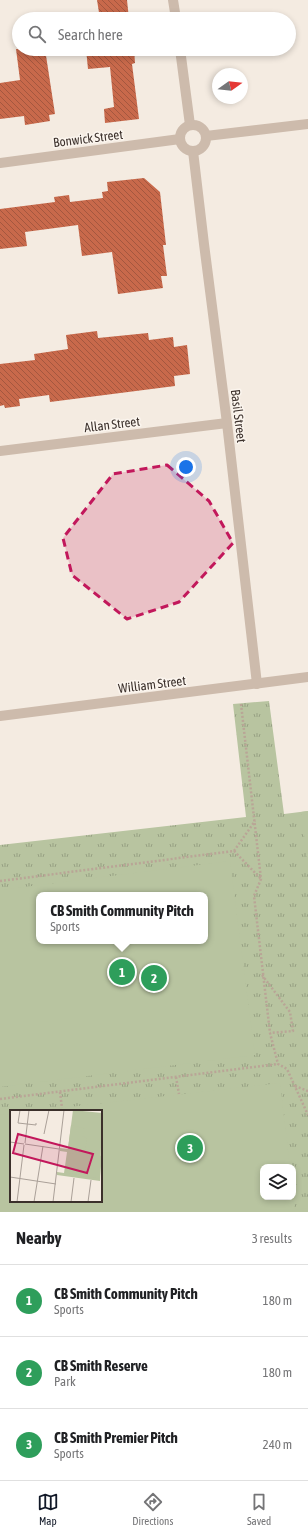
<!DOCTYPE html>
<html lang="en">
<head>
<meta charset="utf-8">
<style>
  :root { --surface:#fff; --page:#f6f6f6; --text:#202124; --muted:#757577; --line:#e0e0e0; --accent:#111827 }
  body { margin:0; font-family:"Asap Condensed",sans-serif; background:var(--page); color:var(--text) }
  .controls { position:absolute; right:12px; bottom:12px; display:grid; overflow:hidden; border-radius:8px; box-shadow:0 2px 6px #0003 }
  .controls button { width:36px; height:36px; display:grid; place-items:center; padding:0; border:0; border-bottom:1px solid var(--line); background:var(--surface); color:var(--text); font:20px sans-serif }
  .compass { position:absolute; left:212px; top:68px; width:36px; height:36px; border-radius:50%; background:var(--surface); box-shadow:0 2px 6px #0003; rotate:75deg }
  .you { position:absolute; left:186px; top:467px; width:14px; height:14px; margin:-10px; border:3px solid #fff; border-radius:50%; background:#1a73e8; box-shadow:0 0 0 6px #1a73e833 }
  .badge { display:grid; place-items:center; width:26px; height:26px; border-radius:50%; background:var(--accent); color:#fff; font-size:13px; font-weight:700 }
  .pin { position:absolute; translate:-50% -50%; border:2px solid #fff; box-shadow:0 1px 4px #0006 }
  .popup { position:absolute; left:36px; top:892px; width:172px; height:52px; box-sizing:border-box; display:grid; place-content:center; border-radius:8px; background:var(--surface); filter:drop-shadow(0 1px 3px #0005); font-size:13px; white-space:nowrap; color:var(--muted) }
  .popup b { font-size:15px; color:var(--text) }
  .popup::after { content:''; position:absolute; left:50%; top:100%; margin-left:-8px; border:8px solid transparent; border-top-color:var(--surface) }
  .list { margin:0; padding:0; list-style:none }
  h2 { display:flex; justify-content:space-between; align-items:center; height:52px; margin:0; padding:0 16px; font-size:17px }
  h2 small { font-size:13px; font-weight:400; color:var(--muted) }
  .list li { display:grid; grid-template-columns:26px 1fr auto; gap:12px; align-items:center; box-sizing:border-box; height:72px; padding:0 16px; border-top:1px solid var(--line) }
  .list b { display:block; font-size:15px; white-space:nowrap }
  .list p { margin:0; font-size:13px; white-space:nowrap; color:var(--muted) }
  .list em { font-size:13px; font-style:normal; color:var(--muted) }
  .icon { flex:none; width:22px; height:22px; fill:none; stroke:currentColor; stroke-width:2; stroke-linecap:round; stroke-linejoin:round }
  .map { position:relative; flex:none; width:308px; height:1212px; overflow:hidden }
  .search { position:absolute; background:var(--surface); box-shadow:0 2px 6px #0003; left:12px; right:12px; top:12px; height:44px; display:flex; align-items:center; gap:10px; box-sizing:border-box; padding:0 14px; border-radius:22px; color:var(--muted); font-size:15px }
  .sheet { height:268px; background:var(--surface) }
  nav { display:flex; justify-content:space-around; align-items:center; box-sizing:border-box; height:56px; border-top:1px solid var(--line); background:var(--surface); font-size:11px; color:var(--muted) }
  nav a { display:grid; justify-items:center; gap:2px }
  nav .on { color:var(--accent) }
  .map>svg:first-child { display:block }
  .grass { fill:url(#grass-tufts); fill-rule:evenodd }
  .pitch { fill:#b8c4a0; fill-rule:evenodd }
  .building { fill:url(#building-back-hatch) }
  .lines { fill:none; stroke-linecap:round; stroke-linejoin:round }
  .path { stroke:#b9a596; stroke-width:2.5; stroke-dasharray:2 2; stroke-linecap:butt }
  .minor { stroke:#cdbbac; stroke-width:10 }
  .marked { fill:#c2185b; fill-opacity:0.2; stroke:#c2185b; stroke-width:3; stroke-dasharray:8 5; stroke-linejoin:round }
  .labels { text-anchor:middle; stroke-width:3; stroke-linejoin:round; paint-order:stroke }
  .street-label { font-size:13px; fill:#3b302b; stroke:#fbf5ee }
  .inset-road { fill:none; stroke:#aaa098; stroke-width:1 }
  .view { fill:#c2185b; fill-opacity:0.15; stroke:#c2185b; stroke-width:2 }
  .inset-edge { fill:none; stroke:#3b302b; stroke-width:2 }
</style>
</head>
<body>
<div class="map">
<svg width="308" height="1212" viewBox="0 0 308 1212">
  <defs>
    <pattern id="grass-tufts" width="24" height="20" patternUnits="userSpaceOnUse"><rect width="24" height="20" fill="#b8c4a0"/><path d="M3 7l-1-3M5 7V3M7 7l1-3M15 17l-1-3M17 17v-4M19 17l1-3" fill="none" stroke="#97a083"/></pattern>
    <pattern id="building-back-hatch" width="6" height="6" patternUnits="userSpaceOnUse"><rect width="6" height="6" fill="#c8694b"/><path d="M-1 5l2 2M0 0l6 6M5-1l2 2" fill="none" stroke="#a4573f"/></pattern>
  </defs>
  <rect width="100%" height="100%" fill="#f4ebe1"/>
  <path class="grass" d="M269,701L284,814L308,811V1212H0V845L246,817L233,704ZM39,895H205V941H39ZM11,1111H101V1201H11ZM263,1167H293V1197H263Z"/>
  <g class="pitch">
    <path d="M308,811V865L301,812Z"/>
    <path d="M230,861L255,1055L0,1087V890ZM39,895H205V941H39Z"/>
    <path d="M280,1083L290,1167H263V1197H293L295,1210L308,1208V1212H0V1115L11,1114V1201H101V1111H34Z"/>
  </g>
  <g class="building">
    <path d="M97,0H127L129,19H100Z"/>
    <path d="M16,49H45L55,114L49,115L50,121L25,125L24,116L0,119V83L20,80Z"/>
    <path d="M86,49H134L135,63L132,64L139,119L105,123L104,109L114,107L110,67L88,69Z"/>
    <path d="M144,178L160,192L166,245H163L167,276H161L163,288L118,294L112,252L82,256L78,225L25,232L27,246L0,249V209L55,202L54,197L69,195L70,202L103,198L102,192L108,191L107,182Z"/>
    <path d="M97,331L98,338L148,333L149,340L173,337L174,347L187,345L190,374L174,376L175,386L50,402L49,395L19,399L20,406L5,408L4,405L0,406V364L35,360L34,354L68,349L66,335Z"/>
  </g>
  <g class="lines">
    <g class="path">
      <path d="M241,704L261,879L254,896L270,1033L278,1064L287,1069L308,1115"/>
      <path d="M234,851L261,879"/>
      <path d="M0,881L234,851L255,821"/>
      <path d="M262,975L290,1012L293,1031L270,1033"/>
      <path d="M176,1077L179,1094"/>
      <path d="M295,1086L308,1091"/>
      <path d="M60,1092L62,1108"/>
      <path d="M0,1099L278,1064"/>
    </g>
    <g class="minor">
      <path d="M173,0L176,19"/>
      <path d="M180,49L190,125"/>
      <circle cx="193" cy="138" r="13"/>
      <path d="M206,136L308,124"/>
      <path d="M193,151L204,244L227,423L257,684"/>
      <path d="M0,163L180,139"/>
      <path d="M0,451L227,423"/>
      <path d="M0,716L308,677"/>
    </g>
  </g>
  <path class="marked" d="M167,465L209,501L233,543L179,602L127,619L72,575L63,538L113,474Z"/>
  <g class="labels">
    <g class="street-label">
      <text transform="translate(88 138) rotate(-7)" y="5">Bonwick Street</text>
      <text transform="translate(239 416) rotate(83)" y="5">Basil Street</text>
      <text transform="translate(112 424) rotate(-7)" y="5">Allan Street</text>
      <text transform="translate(152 684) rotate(-7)" y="5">William Street</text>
    </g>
  </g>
  <g transform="translate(10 1110)">
    <rect width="92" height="92" fill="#f4ebe1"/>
    <path d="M63,0L92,3L90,71L47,65V62L54,63L57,42L50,41V38L58,39Z" fill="#b8c4a0"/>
    <path d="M61,15L76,19L72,26L77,28L75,40L58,38ZM60,43L72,45L69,65L57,63ZM74,44L92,46L90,66L86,68L71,66Z" fill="#b8c4a0"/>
    <path class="inset-road" d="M10,0L8,13L26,15V13M34,24L39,0M0,32L14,34M15,33L19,0M15,34L49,39M0,67L46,74M7,92L14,35M24,92L33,36M43,92L54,0M61,92L64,68M78,92L81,70"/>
    <path class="view" d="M8,24L83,44L77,63L3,43Z"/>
    <rect width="92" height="92" class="inset-edge"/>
  </g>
</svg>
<div class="controls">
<button><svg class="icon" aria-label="layers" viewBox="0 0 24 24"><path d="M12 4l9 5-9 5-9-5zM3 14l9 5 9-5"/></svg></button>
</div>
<svg class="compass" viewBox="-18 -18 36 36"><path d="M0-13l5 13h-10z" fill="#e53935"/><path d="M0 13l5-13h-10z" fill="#757577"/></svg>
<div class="you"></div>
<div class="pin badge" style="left:122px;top:972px;background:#2e9e5b">1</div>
<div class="popup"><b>CB Smith Community Pitch</b>Sports</div>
<div class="pin badge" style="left:154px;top:978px;background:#2e9e5b">2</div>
<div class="pin badge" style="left:190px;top:1148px;background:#2e9e5b">3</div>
<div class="search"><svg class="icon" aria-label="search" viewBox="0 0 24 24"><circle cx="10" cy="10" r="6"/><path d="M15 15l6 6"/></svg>Search here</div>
</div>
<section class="sheet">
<h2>Nearby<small>3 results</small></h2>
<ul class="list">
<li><span class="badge" style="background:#2e9e5b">1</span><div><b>CB Smith Community Pitch</b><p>Sports</p></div><em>180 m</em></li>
<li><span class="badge" style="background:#2e9e5b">2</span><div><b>CB Smith Reserve</b><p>Park</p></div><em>180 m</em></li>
<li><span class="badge" style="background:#2e9e5b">3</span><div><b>CB Smith Premier Pitch</b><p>Sports</p></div><em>240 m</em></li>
</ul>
</section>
<nav>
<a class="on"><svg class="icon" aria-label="map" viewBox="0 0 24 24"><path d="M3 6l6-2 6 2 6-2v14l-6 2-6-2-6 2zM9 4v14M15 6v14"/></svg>Map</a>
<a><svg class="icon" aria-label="directions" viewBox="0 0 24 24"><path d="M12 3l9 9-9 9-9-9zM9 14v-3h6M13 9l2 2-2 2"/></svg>Directions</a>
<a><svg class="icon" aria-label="saved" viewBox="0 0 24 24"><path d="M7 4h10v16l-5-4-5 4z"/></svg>Saved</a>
</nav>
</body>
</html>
